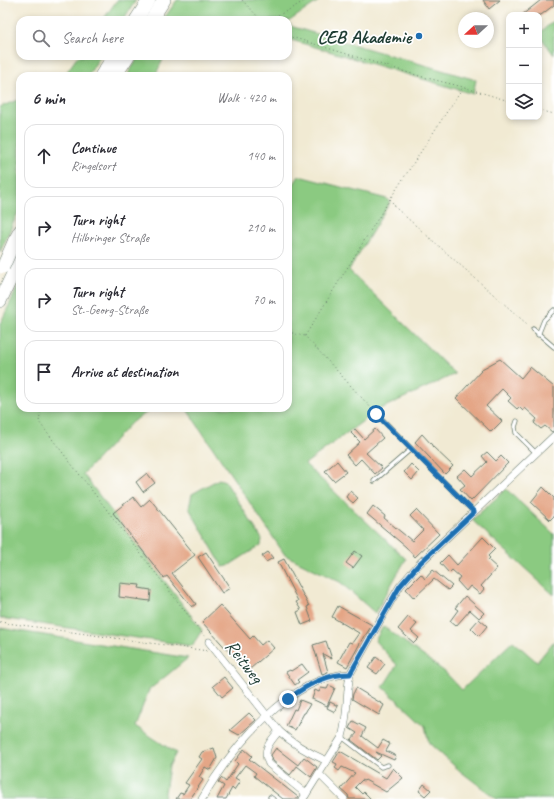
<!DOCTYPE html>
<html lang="en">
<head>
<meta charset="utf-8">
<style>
  :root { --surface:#fff; --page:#f2f2f3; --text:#2b2b33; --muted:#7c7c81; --line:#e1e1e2 }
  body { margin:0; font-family:Caveat,sans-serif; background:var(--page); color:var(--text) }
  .controls { position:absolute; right:12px; top:12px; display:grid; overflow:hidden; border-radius:8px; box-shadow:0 2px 6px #0003 }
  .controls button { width:36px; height:36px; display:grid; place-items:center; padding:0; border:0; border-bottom:1px solid var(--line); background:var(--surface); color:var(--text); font:20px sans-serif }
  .compass { position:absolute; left:458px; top:12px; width:36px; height:36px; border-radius:50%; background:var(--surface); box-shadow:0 2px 6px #0003; rotate:249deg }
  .stop { position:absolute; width:12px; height:12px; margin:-9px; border:3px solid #1f6fb2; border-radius:50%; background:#fff }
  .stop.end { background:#1f6fb2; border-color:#fff; box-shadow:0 1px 4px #0008 }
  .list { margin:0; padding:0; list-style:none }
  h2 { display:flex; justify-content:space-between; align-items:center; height:52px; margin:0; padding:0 16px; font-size:17px }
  h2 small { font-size:13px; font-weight:400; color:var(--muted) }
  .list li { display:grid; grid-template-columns:26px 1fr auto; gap:12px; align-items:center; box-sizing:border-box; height:64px; margin:0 8px 8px; padding:0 8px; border:1px solid var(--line); border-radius:12px }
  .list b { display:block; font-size:15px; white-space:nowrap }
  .list p { margin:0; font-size:13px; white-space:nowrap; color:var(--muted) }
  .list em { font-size:13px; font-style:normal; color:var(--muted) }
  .icon { flex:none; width:22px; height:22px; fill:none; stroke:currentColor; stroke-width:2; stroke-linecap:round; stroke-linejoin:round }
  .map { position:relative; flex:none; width:554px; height:799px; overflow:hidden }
  .search { position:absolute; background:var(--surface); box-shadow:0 2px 6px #0003; left:16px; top:16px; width:276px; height:44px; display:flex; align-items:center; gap:10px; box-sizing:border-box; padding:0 14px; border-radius:12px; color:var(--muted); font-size:15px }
  .panel { position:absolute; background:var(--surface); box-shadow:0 2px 6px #0003; left:16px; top:72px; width:276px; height:340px; border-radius:12px }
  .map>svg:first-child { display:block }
  .green { fill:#8bca81; stroke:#55845a }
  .building { fill:#e4a585 }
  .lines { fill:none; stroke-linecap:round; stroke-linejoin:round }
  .service-casing { stroke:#687a6c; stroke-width:5 }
  .minor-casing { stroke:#687a6c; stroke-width:8 }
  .motorway-casing { stroke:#687a6c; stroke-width:14 }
  .path { stroke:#687a6c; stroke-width:1; stroke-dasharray:1 3; stroke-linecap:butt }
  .service { stroke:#fff; stroke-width:3.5 }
  .minor { stroke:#fff; stroke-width:7 }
  .motorway { stroke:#fff; stroke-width:13 }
  .motorway-bridge-casing { stroke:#687a6c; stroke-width:14; stroke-linecap:butt }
  .motorway-bridge { stroke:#fff; stroke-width:13 }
  .route { stroke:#1f6fb2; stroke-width:5 }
  .poi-dot { fill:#1f6fb2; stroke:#fff; stroke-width:1.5 }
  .labels { text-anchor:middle; stroke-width:3.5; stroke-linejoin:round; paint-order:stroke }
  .poi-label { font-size:19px; font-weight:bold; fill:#1f3d34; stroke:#fff; text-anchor:end }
  .street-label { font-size:19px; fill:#1f3d34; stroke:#fff }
</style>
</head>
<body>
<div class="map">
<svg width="554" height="799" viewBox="0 0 554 799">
  <rect width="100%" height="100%" fill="#fff"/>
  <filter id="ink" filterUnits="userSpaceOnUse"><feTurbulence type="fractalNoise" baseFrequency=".025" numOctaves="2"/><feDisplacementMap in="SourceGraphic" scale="8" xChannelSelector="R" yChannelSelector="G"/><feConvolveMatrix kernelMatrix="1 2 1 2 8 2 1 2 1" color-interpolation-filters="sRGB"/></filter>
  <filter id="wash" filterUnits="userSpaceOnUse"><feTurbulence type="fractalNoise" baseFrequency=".012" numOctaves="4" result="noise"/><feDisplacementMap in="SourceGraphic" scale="16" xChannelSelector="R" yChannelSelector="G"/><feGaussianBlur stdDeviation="0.9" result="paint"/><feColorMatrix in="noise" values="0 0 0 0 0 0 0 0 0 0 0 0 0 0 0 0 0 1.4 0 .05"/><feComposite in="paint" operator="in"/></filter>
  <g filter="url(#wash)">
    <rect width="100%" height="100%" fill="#f1ead3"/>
    <g class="green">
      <path d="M117,0H136L123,20H103Z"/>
      <path d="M177,0H320L288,22V20H163Z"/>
      <path d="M554,21V55L539,35V33Z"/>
      <path d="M288,23L293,27L476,80L473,94L288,39Z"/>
      <path d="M78,56H100L88,76H64Z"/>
      <path d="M139,56H169L164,57L155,76H127Z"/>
      <path d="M20,99V208L0,252V107Z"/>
      <path d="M299,176L387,199L390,202L349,270L455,374L378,410L305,464L406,559L375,613L340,582L285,555L186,408H288V193Z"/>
      <path d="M20,282V408H154L132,422L83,474L202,630L192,646L0,618V324Z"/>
      <path d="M219,479L225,481L262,539L261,545L228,566L223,567L189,508L192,494Z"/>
      <path d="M506,489L554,534V595L472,520Z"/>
      <path d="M383,626L445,672L462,690L513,641L537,662L554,641V799H497L460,771L429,743L425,726L383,687L397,665L375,641Z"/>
      <path d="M0,628L188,658L149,690L135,726L176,753L169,766L164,799H0Z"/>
    </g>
    <g id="blocks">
      <g class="building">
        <path d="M483,0H500L489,9Z"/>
        <path d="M541,0H554V5L541,15H522Z"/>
        <path d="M500,359L521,378L530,367L554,387V431L552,432L545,426L541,429L534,423L537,419L525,408L523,411L519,407L517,409L508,401L511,398L502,389L486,406L502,421L491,432L456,398L481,371L480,370Z"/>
        <path d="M355,429L364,439L375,429L383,438L366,453L382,468L375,474L361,459L355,465L346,455L360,442L351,433Z"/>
        <path d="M422,434L432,445V446L453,466L445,474L415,442Z"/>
        <path d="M487,452L496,461L501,456L508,463L471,501L460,489L465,485L457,476L465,469L472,476L487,462L482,456Z"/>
        <path d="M337,461L346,472L334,481L325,471Z"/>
        <path d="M411,464L419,472L412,480L404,472Z"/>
        <path d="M147,473L155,483L143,492L136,482Z"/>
        <path d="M543,487L554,498V516L550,520L531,502Z"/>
        <path d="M350,491L358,498L353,503L346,497Z"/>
        <path d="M133,497L141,507L150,499L195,555L172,573L196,604L192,607L167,576L164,578L113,513Z"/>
        <path d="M373,506L385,516L384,518L412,541L423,530L410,516L416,510L439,534L415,557L406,547L367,514Z"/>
        <path d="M483,537L495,549L488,556L490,558L488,560L497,568L481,586L484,589L480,594L470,586L466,591L457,581L460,577L452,570L449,573L440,563L448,555L457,565Z"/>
        <path d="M355,551L362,556L353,568L346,563Z"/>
        <path d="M206,552L230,588L222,593L198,557Z"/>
        <path d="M268,552L273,558L266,562L262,556Z"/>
        <path d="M284,559L309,606L307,607L312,621L302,625L297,612L301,610L296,602L298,601L278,562Z"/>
        <path d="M433,570L452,586L448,590L434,579L414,598L406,589L421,574L425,579Z"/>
        <path d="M120,583L140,585L139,588L151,590L150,601L119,597Z"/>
        <path d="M465,596L484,613L479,618L470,610L456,626L450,621L458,610L455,608Z"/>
        <path d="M220,605L250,639L253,636L261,645L267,640L274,648L250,669L243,661L240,664L202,622Z"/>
        <path d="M338,606L372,625L365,636H364L347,667L338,662L349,642L352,643L359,633L332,617Z"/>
        <path d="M408,617L417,624L411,631L419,638L414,643L398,629Z"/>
        <path d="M479,619L487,626L479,636L471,628Z"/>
        <path d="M326,641L332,659L323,654L328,672L322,674L313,645Z"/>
        <path d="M376,657L385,664L377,674L368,668Z"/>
        <path d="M302,664L308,672L297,680L299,682L295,685L286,672L290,670L291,671Z"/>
        <path d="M224,677L233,688L222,697L213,686Z"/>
        <path d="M329,685L335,688L327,706L312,699L315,690L319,692L321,688L327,689Z"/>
        <path d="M356,688L384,705L379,715L352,699L353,694Z"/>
        <path d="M300,700L310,704L305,713H304L295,730L286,726L294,709L296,710Z"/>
        <path d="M330,702L338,706L335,712L327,708Z"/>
        <path d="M249,713L256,720L239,735L230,730Z"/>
        <path d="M353,721L366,728L362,736L378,748L383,740L390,744L386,751L396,756L394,760L376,752L381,756L377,760L351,740L357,733L349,728Z"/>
        <path d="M214,748L217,758L210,770L205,767L199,777L203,780L190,799H176L180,793L183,794L189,785L185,783L202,759L199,757L202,752Z"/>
        <path d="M276,748L298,765L290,775L273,761L271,755Z"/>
        <path d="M244,749L252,756L249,759L298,797V799H283L254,776L256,773L245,765L235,778L240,781L234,790L232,788L226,799H217L224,786L218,782L221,778L226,782L238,764L235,761Z"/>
        <path d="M340,751L386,778L393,768L403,778L386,792L365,780L364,781L362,780L355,787L362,794L364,792L371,799H349L348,795L341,789L355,773L342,767L339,771L335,768L337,764L333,762Z"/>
        <path d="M304,757L317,767L311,777L297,766Z"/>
        <path d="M424,784L431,790L425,796L419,791Z"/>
      </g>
    </g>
  </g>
  <g filter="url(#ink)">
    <use href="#blocks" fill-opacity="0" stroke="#687a6c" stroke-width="1"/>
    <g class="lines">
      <defs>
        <g id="service">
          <path d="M533,329L554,347"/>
          <path d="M538,335L544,320L554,310"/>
          <path d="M376,413L474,512"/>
          <path d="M517,421L515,427L516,433L536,453"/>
          <path d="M374,481L411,449"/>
          <path d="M342,737L381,767L388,765"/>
          <path d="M270,797L273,799"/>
        </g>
        <g id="minor">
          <path d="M209,642L279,731C293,744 309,753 327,761"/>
          <path d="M279,731C271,740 261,751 269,764L306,794"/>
          <path d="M319,774L344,799"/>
          <path d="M202,799C229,751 291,675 350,674"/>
          <path d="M303,799L342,737C348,717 346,695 350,674L391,601L400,586L420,563L554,436"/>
        </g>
        <g id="motorway">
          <path d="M136,20L149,0"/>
          <path d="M151,20L164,0"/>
          <path d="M101,76L114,56"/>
          <path d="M115,76L128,56"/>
          <path d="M14,242L20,231"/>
          <path d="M0,301L20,259"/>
        </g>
      </defs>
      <use href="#service" class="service-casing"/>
      <use href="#minor" class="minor-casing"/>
      <use href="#motorway" class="motorway-casing"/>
      <g class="path">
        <path d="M242,0L261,20"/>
        <path d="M267,20L285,12L306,0"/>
        <path d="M288,36L419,76L463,87L509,101"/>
        <path d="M539,110L554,114"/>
        <path d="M390,199L397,209L528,325"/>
        <path d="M288,332L305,336L373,410"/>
        <path d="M305,336L390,199L463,87"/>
        <path d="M41,408L39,422L205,637"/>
        <path d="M0,622L208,651"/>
      </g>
      <use href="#service" class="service"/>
      <use href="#minor" class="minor"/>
      <use href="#motorway" class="motorway"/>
      <defs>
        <path id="motorway-bridge" d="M3,267L14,242"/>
      </defs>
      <use href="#motorway-bridge" class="motorway-bridge-casing"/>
      <use href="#motorway-bridge" class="motorway-bridge"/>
    </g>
  </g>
  <g class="lines" filter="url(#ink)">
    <path class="route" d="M288,699C307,685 326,674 350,674L400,586L420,563L474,512L376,414"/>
  </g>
  <circle class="poi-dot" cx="419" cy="36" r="4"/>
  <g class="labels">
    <g class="poi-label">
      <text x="411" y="43">CEB Akademie</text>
    </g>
    <g class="street-label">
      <text transform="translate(245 661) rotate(52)" y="7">Reitweg</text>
    </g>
  </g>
</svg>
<div class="controls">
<button>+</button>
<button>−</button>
<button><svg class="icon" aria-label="layers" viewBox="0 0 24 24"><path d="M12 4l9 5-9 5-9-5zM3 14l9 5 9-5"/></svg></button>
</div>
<svg class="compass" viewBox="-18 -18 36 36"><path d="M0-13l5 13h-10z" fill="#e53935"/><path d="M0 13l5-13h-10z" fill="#7c7c81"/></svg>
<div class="stop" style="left:376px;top:414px"></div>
<div class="stop end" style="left:288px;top:699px"></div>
<div class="search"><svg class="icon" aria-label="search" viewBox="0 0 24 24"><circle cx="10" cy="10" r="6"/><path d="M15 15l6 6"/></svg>Search here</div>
<section class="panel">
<h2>6 min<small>Walk · 420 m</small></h2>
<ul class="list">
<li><svg class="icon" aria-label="ahead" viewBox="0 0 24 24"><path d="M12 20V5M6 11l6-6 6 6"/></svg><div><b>Continue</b><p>Ringelsort</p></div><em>140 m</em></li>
<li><svg class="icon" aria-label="right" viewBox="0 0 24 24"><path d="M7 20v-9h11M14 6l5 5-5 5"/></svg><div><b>Turn right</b><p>Hilbringer Straße</p></div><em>210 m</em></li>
<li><svg class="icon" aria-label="right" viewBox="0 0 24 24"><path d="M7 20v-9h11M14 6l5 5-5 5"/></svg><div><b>Turn right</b><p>St.-Georg-Straße</p></div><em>70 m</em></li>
<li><svg class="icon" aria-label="arrive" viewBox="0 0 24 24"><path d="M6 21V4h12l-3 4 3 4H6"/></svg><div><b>Arrive at destination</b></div></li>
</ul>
</section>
</div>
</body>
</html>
